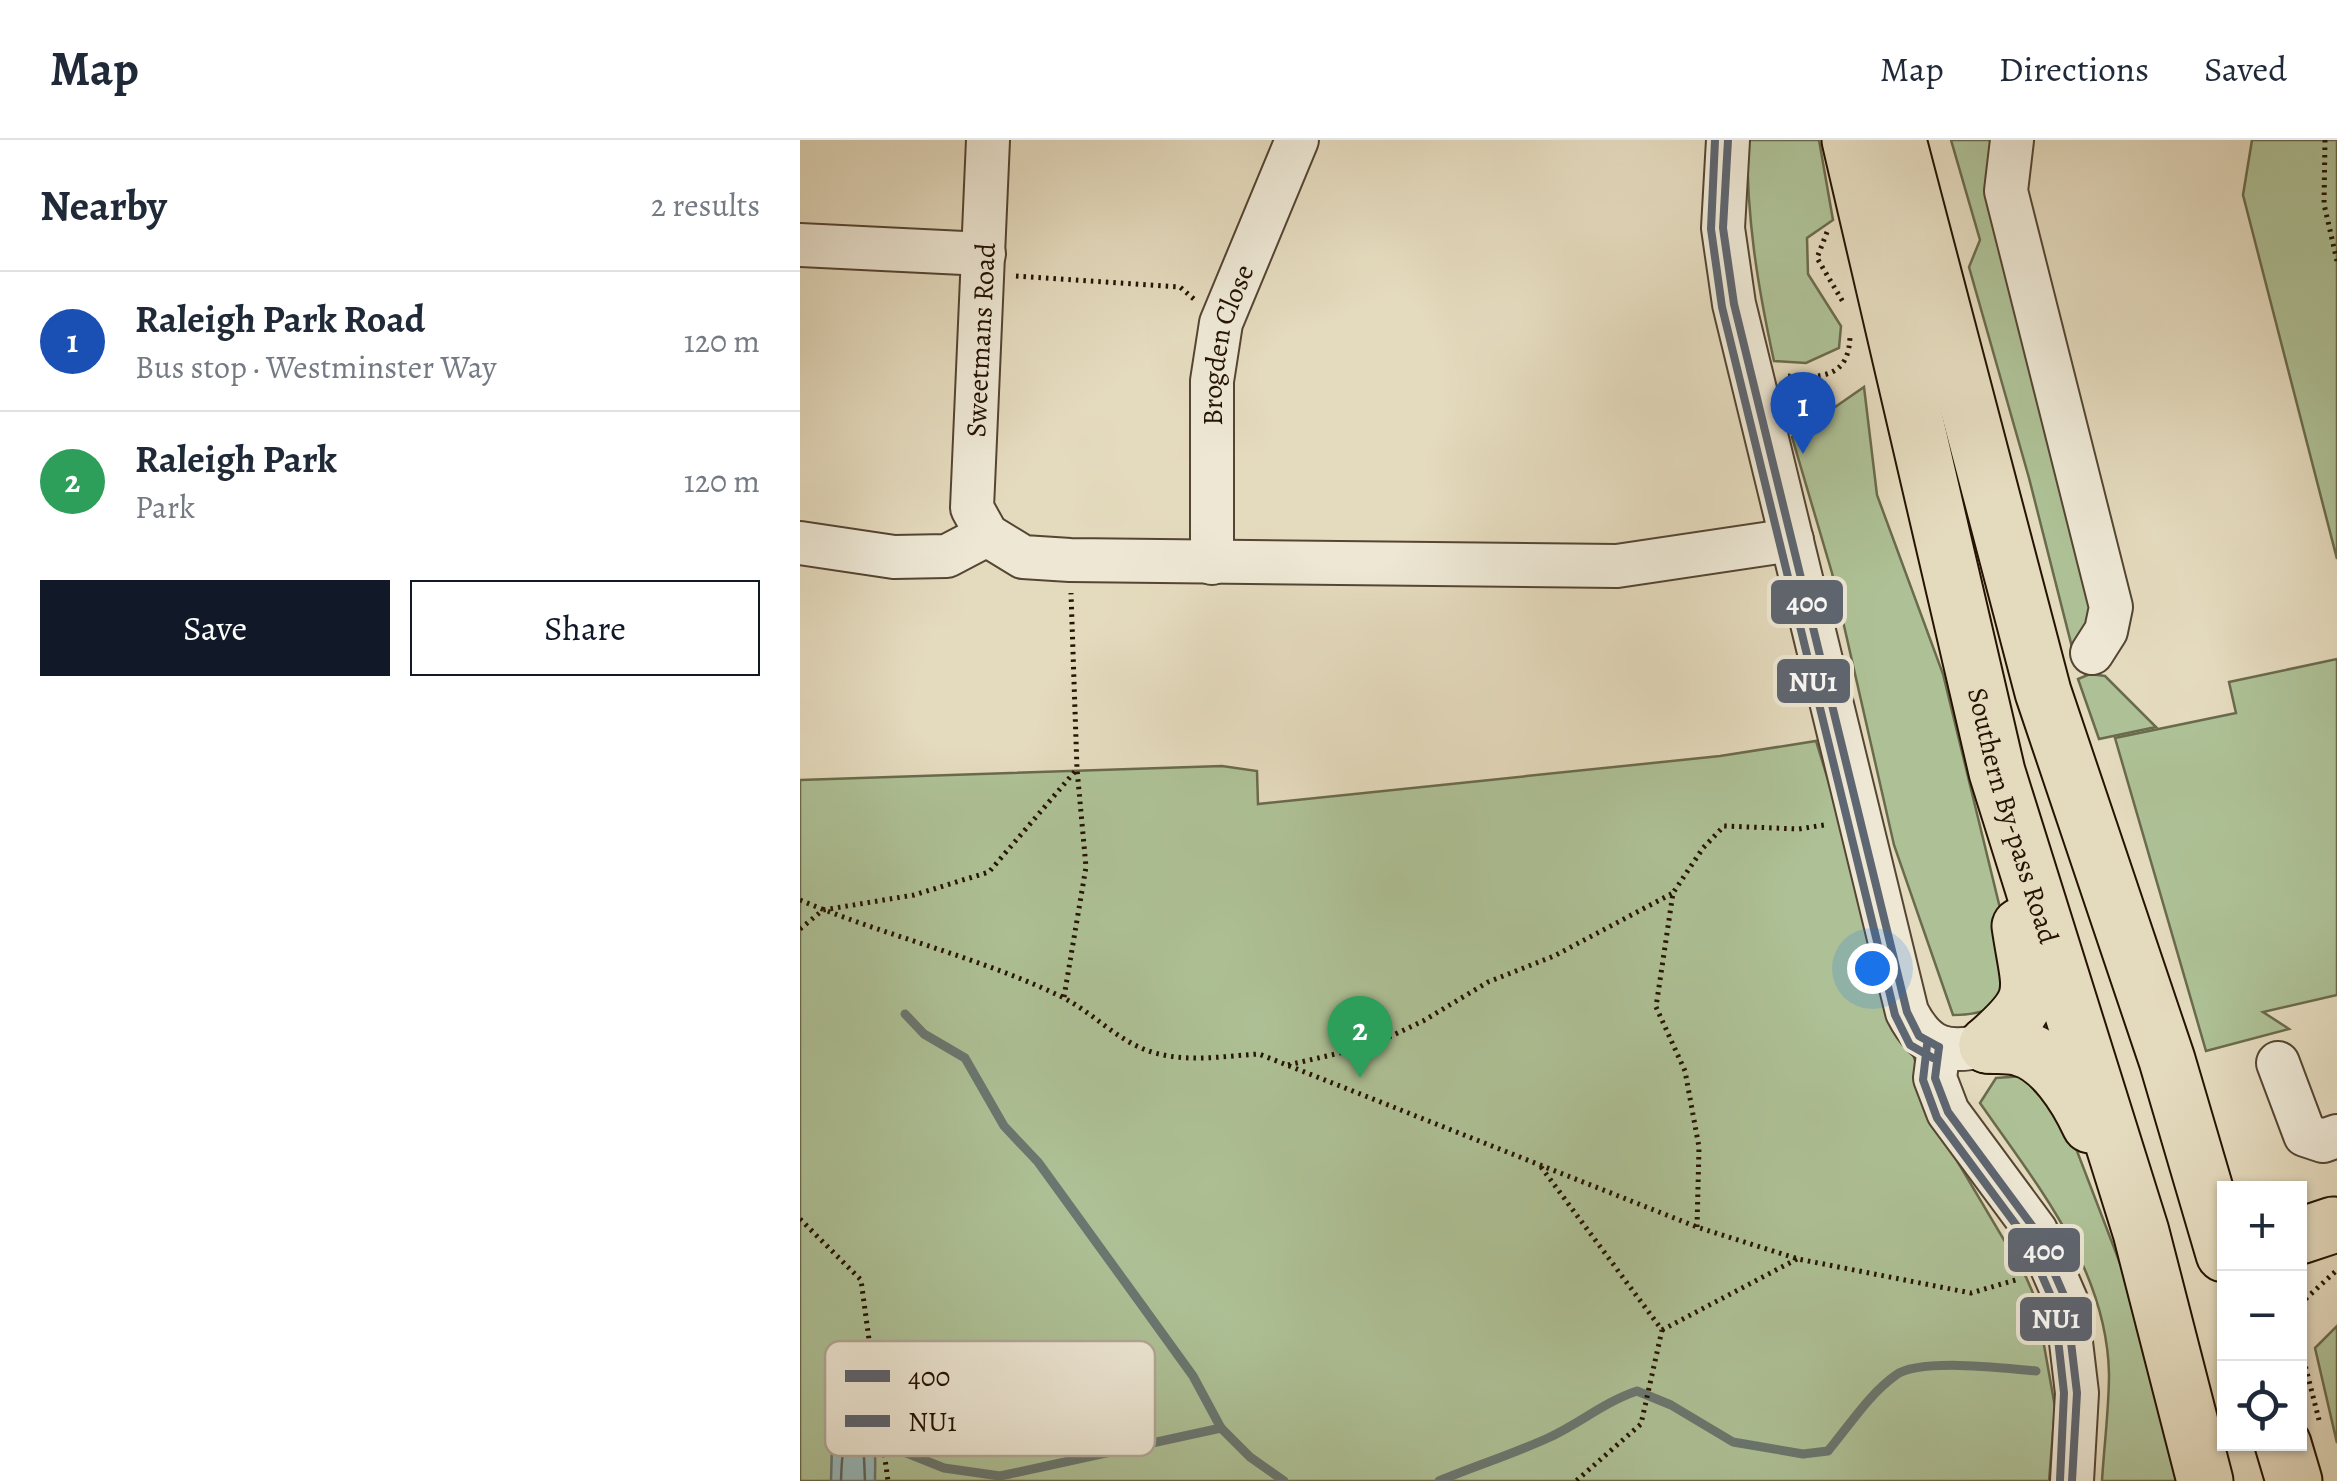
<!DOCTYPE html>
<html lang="en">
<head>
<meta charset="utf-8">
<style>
  :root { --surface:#fff; --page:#f6f6f7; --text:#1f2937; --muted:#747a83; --line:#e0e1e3; --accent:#111827 }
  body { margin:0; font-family:Alegreya,serif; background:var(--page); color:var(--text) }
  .controls { position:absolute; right:30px; bottom:30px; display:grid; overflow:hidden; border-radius:0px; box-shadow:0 2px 8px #0004 }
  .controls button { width:90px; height:90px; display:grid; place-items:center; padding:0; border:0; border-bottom:2px solid var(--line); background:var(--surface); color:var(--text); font:50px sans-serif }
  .you { position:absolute; left:1072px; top:828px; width:35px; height:35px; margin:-25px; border:8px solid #fff; border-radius:50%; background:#1a73e8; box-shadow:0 0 0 15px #1a73e833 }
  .badge { display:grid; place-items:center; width:65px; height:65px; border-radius:50%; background:var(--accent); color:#fff; font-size:32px; font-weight:700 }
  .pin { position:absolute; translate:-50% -82px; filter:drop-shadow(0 2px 5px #0008) }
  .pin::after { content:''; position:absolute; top:52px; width:35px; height:30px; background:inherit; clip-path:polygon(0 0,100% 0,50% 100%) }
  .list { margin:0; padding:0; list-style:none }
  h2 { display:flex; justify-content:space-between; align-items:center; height:130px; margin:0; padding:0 40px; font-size:42px }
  h2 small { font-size:32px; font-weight:400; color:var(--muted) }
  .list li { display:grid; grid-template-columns:65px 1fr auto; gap:30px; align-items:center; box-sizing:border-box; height:140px; padding:0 40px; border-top:2px solid var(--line) }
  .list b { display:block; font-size:38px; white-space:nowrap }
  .list p { margin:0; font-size:32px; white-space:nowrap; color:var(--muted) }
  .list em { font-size:32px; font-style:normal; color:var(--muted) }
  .actions { display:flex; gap:20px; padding:30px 40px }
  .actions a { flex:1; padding:22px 0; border:2px solid var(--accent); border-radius:0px; text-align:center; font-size:35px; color:var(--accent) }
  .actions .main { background:var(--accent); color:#fff }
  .icon { flex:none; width:55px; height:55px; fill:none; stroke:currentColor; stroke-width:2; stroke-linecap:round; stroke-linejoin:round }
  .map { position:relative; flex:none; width:1537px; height:1341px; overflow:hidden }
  header { display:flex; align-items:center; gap:60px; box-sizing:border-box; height:140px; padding:0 50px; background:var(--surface); border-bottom:2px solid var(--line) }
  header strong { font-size:48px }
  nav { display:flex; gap:55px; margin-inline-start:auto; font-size:35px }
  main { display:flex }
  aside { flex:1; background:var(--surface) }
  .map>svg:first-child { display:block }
  .green { fill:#aec196; stroke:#6a6a4c; stroke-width:2.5 }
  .water { fill:#98b9b9; stroke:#6a7770; stroke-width:2.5 }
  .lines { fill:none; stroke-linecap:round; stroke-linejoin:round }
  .shore { stroke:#5e665e; stroke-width:2.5 }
  .stream { stroke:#6a7770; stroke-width:9 }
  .minor-casing { stroke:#554532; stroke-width:46 }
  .highway-casing { stroke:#251303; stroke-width:59 }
  .path { stroke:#251303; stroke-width:5; stroke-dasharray:2.5 5; stroke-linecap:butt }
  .minor { stroke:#ede7d4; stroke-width:42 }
  .highway { stroke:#e4dabd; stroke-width:55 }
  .bus-1-casing { stroke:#ede7d4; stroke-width:15 }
  .bus-2-casing { stroke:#ede7d4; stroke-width:15 }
  .bus-1 { stroke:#5e6671; stroke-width:8 }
  .bus-2 { stroke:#5e6671; stroke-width:8 }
  .labels { text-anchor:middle; stroke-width:10; stroke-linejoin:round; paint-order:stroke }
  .street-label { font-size:28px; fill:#251303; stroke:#ede7d4 }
  .key { fill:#ede7d4; stroke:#b1a795; stroke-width:2.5 }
  .key-label { font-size:28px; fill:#251303 }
  .line-badge { stroke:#ede7d4; stroke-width:4 }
  .badge-label { font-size:28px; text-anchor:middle; font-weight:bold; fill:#fff }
</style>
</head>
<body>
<header>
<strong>Map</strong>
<nav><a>Map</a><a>Directions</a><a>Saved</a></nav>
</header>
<main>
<aside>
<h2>Nearby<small>2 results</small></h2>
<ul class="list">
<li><span class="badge" style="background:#1a4fb4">1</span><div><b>Raleigh Park Road</b><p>Bus stop · Westminster Way</p></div><em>120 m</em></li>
<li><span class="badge" style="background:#2e9e5b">2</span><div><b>Raleigh Park</b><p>Park</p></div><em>120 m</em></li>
</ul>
<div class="actions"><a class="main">Save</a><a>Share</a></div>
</aside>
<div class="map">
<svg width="1537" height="1341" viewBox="0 0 1537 1341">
  <rect width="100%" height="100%" fill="#e4dabd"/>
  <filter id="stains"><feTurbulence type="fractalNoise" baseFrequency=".002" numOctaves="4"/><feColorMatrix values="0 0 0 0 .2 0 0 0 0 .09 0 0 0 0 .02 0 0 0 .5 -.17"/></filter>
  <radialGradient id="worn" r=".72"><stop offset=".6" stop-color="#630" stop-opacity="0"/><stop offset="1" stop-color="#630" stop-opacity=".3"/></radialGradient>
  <g class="green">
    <path d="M947,0H1019L1033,80L1007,98L1008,134L1041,186L1039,208L1006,223L974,221C957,143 947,80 947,0Z"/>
    <path d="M1151,0H1203L1304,460L1274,515L1229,338L1169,127L1180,100Z"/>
    <path d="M1452,0H1537V419L1443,55Z"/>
    <path d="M1064,247L1077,355L1143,534L1217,838C1199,866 1188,875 1153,875L1094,705L1032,433L992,297Z"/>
    <path d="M1537,519V855L1463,872L1489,889L1406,911L1315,598L1436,573L1429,542Z"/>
    <path d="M1290,534L1305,536L1356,587L1299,599L1278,539Z"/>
    <path d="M1016,601L1134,982L1226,1137L1236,1160L1255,1267L1249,1341H0V640L422,626L457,631L458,664L920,616Z"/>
    <path d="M1236,935L1264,977L1362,1233L1390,1341H1302C1304,1306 1309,1270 1309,1234C1307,1129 1237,1045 1180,963L1196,938Z"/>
    <path d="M1537,1186V1303L1515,1208Z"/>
  </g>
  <path class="water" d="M62,1270C78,1290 75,1317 75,1341H31L32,1305L46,1275Z"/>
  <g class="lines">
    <path class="shore" d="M41,1341C42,1319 41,1298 57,1283L63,1293L65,1341"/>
    <g class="stream">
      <path d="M105,874L124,894L165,918L204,986L238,1022L341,1164L393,1236L421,1288"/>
      <path d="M74,1309L104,1312L144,1328L200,1336L421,1288L450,1317L484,1341"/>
      <path d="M639,1341C675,1326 713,1314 748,1298C779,1284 804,1262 837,1251L871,1265L933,1302L1003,1314L1028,1311C1049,1286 1069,1254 1096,1235C1119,1218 1206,1228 1236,1231"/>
    </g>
    <defs>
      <g id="minor">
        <path d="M188,0L172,368L187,395L223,417L270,420L817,426L992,400"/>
        <path d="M928,0L923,88L934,164L1107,872C1126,909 1146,915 1187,905"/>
        <path d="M1212,0L1206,51L1311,467L1306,491L1292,513"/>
        <path d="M0,105L184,114"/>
        <path d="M0,403L94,417L147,416L187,395"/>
        <path id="s1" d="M412,423V241L421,183L497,0"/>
        <path d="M1139,907L1135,938L1148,972L1236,1091L1266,1160L1277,1253L1272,1341"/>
        <path d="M1478,923L1505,995L1523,1001L1537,996"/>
      </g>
      <g id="highway">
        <path id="s2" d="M1050,0L1197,632L1341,1092L1405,1341"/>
        <path d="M1098,0L1243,552L1367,920L1424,1114"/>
        <path d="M1187,905C1242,857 1230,854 1220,786"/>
        <path d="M1187,905C1198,906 1210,905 1220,908C1252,916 1277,957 1290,985"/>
        <path d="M1500,1096L1533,1085"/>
        <path d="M1483,1304L1494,1341"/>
      </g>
    </defs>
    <use href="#minor" class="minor-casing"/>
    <use href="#highway" class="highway-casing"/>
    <g class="path">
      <path d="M1525,0L1524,64L1537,121"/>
      <path d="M1027,92L1017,118L1043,162"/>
      <path d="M216,136L380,147L395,160"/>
      <path d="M988,236C1021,238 1049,238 1050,196"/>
      <path d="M997,268L1019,238"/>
      <path d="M0,760C85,796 176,816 260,856C295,873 320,905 359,914C391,922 426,916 459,914L897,1087L998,1119L1171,1153L1219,1139"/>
      <path d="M0,789L23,770L114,755L189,732L277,629"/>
      <path d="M264,857L286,727L277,629L271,453"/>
      <path d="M488,925L570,906L623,881L688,842L754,816L873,753"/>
      <path d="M741,1027L862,1190L841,1284L776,1341"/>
      <path d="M0,1079L61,1140L88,1341"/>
      <path d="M897,1087L899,1007L885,931L856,867L873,753L903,708L924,686L999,689L1024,685"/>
      <path d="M1500,1164L1537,1130"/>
      <path d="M862,1190L997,1119"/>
      <path d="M1500,1205L1519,1280"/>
    </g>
    <use href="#minor" class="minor"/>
    <use href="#highway" class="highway"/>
    <defs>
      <g id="bus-1">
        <path d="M928,0L923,88L934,164L1107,872L1119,896L1139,907"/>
        <path d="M1139,907L1135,938L1148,972L1236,1091L1266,1160L1277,1253L1272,1341"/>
      </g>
      <g id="bus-2">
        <path d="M915,0L911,89L922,167L1095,875L1110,905L1133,918"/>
        <path d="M1127,905L1123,940L1137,978L1225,1097L1254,1163L1264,1253L1260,1340"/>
      </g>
    </defs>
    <use href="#bus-1" class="bus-1-casing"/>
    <use href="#bus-2" class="bus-2-casing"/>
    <use href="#bus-1" class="bus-1"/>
    <use href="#bus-2" class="bus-2"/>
  </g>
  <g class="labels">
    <g class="street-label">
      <text transform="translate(180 200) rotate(-87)" y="10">Sweetmans Road</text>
      <text dy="10" stroke="none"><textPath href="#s1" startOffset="220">Brogden Close</textPath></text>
      <text dy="10" stroke="none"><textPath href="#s2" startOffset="695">Southern By-pass Road</textPath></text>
    </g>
  </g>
  <rect x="25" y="1201" width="330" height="115" rx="15" class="key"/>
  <rect x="45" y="1230" width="45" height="12" fill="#5e6671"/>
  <rect x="45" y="1275" width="45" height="12" fill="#5e6671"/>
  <g class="key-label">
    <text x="108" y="1246">400</text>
    <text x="108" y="1291">NU1</text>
  </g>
  <g class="line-badge">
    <rect x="969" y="438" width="76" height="48" rx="10" fill="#5e6671"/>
    <rect x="975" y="517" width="77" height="48" rx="10" fill="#5e6671"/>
    <rect x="1206" y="1086" width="76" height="48" rx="10" fill="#5e6671"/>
    <rect x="1218" y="1155" width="76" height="48" rx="10" fill="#5e6671"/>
  </g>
  <g class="badge-label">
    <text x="1007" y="472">400</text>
    <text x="1013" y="551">NU1</text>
    <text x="1244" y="1120">400</text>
    <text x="1256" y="1188">NU1</text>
  </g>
  <rect width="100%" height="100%" filter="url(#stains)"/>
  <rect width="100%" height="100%" fill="url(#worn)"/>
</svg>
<div class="controls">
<button>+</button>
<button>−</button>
<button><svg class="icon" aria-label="locate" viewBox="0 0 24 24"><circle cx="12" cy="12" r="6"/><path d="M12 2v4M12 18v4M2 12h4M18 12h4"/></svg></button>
</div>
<div class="you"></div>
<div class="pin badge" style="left:1003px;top:314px;background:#1a4fb4">1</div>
<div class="pin badge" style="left:560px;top:938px;background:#2e9e5b">2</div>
</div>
</main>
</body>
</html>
